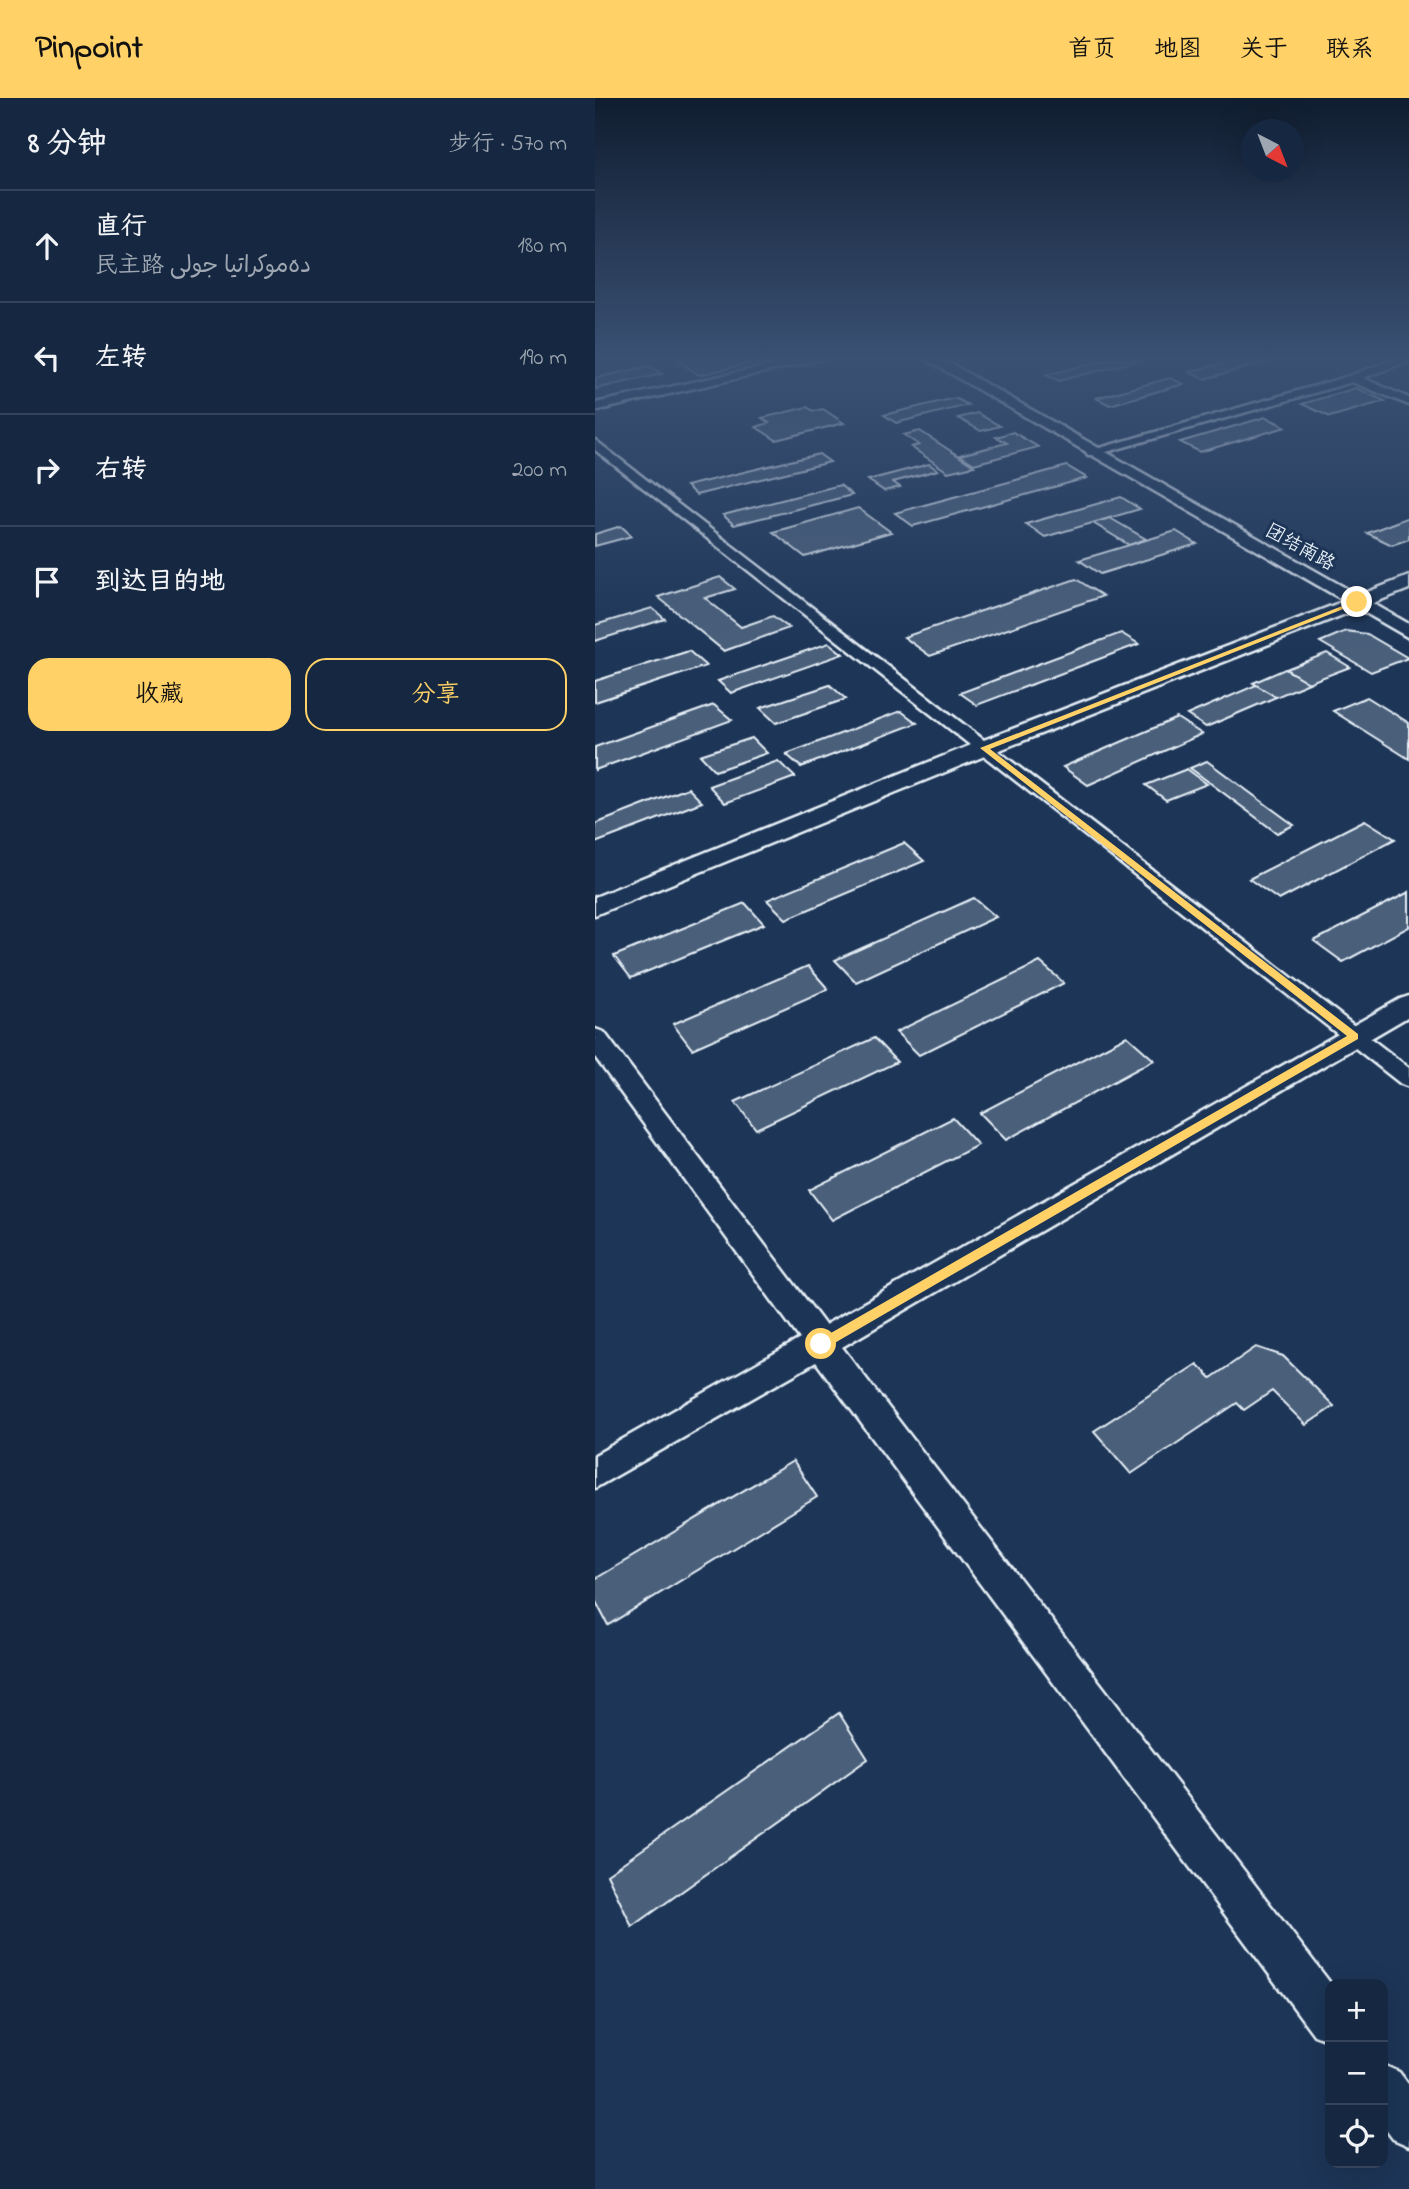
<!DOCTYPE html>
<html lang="zh">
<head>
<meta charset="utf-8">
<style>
  :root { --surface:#162841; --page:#1f3048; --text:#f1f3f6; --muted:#9ea6b1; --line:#35445a; --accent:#ffd166 }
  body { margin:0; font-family:"Indie Flower","Playpen Sans Arabic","LXGW WenKai TC",sans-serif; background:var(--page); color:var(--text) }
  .controls { position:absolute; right:21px; bottom:21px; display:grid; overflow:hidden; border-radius:14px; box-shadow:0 7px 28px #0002 }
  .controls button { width:63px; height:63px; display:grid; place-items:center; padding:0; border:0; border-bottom:2px solid var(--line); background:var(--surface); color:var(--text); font:35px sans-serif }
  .compass { position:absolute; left:646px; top:21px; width:63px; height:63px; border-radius:50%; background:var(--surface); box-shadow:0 7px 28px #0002; rotate:138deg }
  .stop { position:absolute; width:21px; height:21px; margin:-16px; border:5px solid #ffd166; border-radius:50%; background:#fff }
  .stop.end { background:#ffd166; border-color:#fff; box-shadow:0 2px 7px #0008 }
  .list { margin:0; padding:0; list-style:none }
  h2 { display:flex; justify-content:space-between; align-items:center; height:91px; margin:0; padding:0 28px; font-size:30px }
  h2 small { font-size:23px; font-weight:400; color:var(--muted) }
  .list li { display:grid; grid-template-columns:46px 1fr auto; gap:21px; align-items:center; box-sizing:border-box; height:112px; padding:0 28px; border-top:2px solid var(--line) }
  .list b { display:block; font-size:26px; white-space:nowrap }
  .list p { margin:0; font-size:23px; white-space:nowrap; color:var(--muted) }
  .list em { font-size:23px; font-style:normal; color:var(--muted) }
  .actions { display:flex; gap:14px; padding:21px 28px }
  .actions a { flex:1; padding:16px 0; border:2px solid var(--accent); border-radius:21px; text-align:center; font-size:24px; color:var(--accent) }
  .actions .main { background:var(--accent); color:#111 }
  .icon { flex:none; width:38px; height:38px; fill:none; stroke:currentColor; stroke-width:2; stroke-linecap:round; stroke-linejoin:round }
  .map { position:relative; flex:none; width:814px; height:2091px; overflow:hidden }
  header { display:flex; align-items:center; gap:42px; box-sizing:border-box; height:98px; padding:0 35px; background:var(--accent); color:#111 }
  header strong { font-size:33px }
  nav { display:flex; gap:38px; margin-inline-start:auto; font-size:24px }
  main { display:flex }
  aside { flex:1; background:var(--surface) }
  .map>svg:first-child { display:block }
  .building { fill:#495e7a; stroke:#e8f1f8; stroke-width:2 }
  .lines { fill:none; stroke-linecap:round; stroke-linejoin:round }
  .minor-casing { stroke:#e8f1f8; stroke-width:5 }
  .tertiary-casing { stroke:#e8f1f8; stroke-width:5 }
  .secondary-casing { stroke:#e8f1f8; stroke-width:5 }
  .minor { fill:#1d3557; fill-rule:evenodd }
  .tertiary { fill:#1d3557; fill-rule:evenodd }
  .secondary { fill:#1d3557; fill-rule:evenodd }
  .route { fill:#ffd166 }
  .labels { text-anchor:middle; stroke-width:6; stroke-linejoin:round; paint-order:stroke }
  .far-street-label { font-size:19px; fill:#e8f1f8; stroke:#1d3557 }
</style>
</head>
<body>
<header>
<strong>Pinpoint</strong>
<nav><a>首页</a><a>地图</a><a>关于</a><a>联系</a></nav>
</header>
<main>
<aside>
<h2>8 分钟<small>步行 · 570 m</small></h2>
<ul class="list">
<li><svg class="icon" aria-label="ahead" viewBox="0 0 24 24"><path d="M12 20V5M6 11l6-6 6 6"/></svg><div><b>直行</b><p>民主路 دەموكراتيا جولى</p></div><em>180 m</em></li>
<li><svg class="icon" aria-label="left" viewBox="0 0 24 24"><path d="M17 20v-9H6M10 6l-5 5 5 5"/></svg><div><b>左转</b></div><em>190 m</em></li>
<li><svg class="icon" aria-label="right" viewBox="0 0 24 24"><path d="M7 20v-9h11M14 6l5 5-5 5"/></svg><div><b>右转</b></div><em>200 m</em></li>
<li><svg class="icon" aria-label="arrive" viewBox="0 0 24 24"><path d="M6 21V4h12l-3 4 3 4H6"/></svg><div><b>到达目的地</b></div></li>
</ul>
<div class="actions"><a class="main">收藏</a><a>分享</a></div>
</aside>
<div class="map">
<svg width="814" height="2091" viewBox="0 0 814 2091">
  <rect width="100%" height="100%" fill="#1d3557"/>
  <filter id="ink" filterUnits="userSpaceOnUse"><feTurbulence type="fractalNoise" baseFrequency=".0143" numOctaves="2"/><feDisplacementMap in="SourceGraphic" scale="14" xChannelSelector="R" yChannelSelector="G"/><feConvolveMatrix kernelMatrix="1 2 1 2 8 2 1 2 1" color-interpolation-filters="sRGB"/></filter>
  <g filter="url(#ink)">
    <g class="building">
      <path d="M97,261H176L104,277L85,264Z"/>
      <path d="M514,261H549L463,283L451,277Z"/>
      <path d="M643,261L677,263L609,281L594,274Z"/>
      <path d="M55,268L67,276L0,291V280Z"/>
      <path d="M575,280L589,286L515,307L501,300Z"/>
      <path d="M761,290L790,303L735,319L707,306Z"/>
      <path d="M360,300L373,307L301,325L289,317Z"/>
      <path d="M212,309L219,313L228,311L249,325L181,342L161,329L174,325L167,320Z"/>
      <path d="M382,315L405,328L386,333L363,320Z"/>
      <path d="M671,319L691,329L605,354L585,344Z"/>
      <path d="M325,333L379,368L353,374L316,349L324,347L309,337Z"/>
      <path d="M418,334L443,349L379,366L365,357L412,345L401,339Z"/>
      <path d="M224,356L235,364L101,397L91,388Z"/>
      <path d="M334,366L343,372L298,384L305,389L289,393L273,382Z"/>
      <path d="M472,368L492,380L318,428L300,415Z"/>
      <path d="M245,387L257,397L139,427L128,417Z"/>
      <path d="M526,399L545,411L450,439L431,426Z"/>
      <path d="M263,410L296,434L210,459L178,434Z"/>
      <path d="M814,419V441L797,447L772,435Z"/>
      <path d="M515,420L551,441L534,447L498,425Z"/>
      <path d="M26,428L37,438L0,448V436Z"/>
      <path d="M581,433L602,446L505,476L484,462Z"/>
      <path d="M125,479L140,491L110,500L146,529L178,518L194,530L129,553L63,499Z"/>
      <path d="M481,481L508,498L335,558L309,539Z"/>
      <path d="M57,510L70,521L0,543V527Z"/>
      <path d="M751,533L772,536L813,560L776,574L725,544Z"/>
      <path d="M526,535L544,546L382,607L365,595Z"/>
      <path d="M234,545L248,556L136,595L123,583Z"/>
      <path d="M94,553L111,568L0,604V583Z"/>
      <path d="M732,555L755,569L713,585L691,571Z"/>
      <path d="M690,571L714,585L681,599L658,585Z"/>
      <path d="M235,587L251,601L181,625L165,610Z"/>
      <path d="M661,587L681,599L611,629L592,617Z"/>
      <path d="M772,599L814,625V661L738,613Z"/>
      <path d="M119,607L137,622L0,672V649Z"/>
      <path d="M306,613L322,625L206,669L191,656Z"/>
      <path d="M582,620L607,636L493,687L468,669Z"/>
      <path d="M157,640L172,655L120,673L105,657Z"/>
      <path d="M183,663L200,679L130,705L114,688Z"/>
      <path d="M612,663L699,727L682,735L595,670Z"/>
      <path d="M592,671L612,686L571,702L551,687Z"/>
      <path d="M93,690L107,704L0,745V726Z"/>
      <path d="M770,722L800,741L684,802L654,781Z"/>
      <path d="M309,745L329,763L191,821L172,802Z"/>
      <path d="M814,794V829L748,864L719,843Z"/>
      <path d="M379,800L401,819L261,884L240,862Z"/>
      <path d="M150,805L169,826L36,880L19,858Z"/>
      <path d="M445,864L469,885L324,957L301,934Z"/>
      <path d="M213,868L233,891L97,951L78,926Z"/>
      <path d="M532,938L559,962L411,1042L385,1015Z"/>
      <path d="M279,940L302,964L161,1031L140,1004Z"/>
      <path d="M358,1020L383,1047L237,1122L214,1092Z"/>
      <path d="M661,1249L688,1258L739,1308L711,1327L677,1293L649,1312L642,1305L536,1376L499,1333L602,1266L616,1280Z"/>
      <path d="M198,1363L222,1399L13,1527L0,1502V1481Z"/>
      <path d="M244,1615L273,1661L37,1829L12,1776Z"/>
    </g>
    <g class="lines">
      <defs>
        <g id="minor">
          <path d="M205,261H227L0,313V305Z"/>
          <path d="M799,261L814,263L768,280L814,300V307L757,284L501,357H493L491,354L754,278Z"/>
          <path d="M0,342L814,970V989L806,986L0,352Z"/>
        </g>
        <g id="tertiary">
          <path d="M330,261H347L814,526V540Z"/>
          <path d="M814,898V918L247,1249L736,1886L735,1943L719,1937L221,1264L0,1390V1357L205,1241L0,959V931L9,934L230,1227L805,901Z"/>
          <path d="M788,1967L804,1974L814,1987V2048L798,2041L788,2028Z"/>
        </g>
        <path id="secondary" d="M814,478V491L397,655L0,817V799L381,645Z"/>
      </defs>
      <use href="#minor" class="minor-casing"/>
      <use href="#tertiary" class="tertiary-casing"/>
      <use href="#secondary" class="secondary-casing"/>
      <use href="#minor" class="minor"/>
      <use href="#tertiary" class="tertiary"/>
      <use href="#secondary" class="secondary"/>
    </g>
  </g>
  <linearGradient id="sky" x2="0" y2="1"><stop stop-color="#101d30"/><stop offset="0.47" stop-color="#3a5174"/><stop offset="1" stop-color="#3a5174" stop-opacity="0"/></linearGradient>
  <rect width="814" height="554" fill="url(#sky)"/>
  <path class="route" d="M760,503L766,504L395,651L763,936V941L231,1250H222V1243L752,938L385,650Z"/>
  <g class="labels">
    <g class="far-street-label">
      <text transform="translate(706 448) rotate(29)" y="7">团结南路</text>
    </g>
  </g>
</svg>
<div class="controls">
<button>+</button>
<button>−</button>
<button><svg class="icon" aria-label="locate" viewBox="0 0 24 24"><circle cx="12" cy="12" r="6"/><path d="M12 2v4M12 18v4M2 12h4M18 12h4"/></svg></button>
</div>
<svg class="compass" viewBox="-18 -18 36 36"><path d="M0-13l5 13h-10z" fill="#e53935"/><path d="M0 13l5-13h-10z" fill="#9ea6b1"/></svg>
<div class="stop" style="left:226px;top:1246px"></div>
<div class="stop end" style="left:762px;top:504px"></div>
</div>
</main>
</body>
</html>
